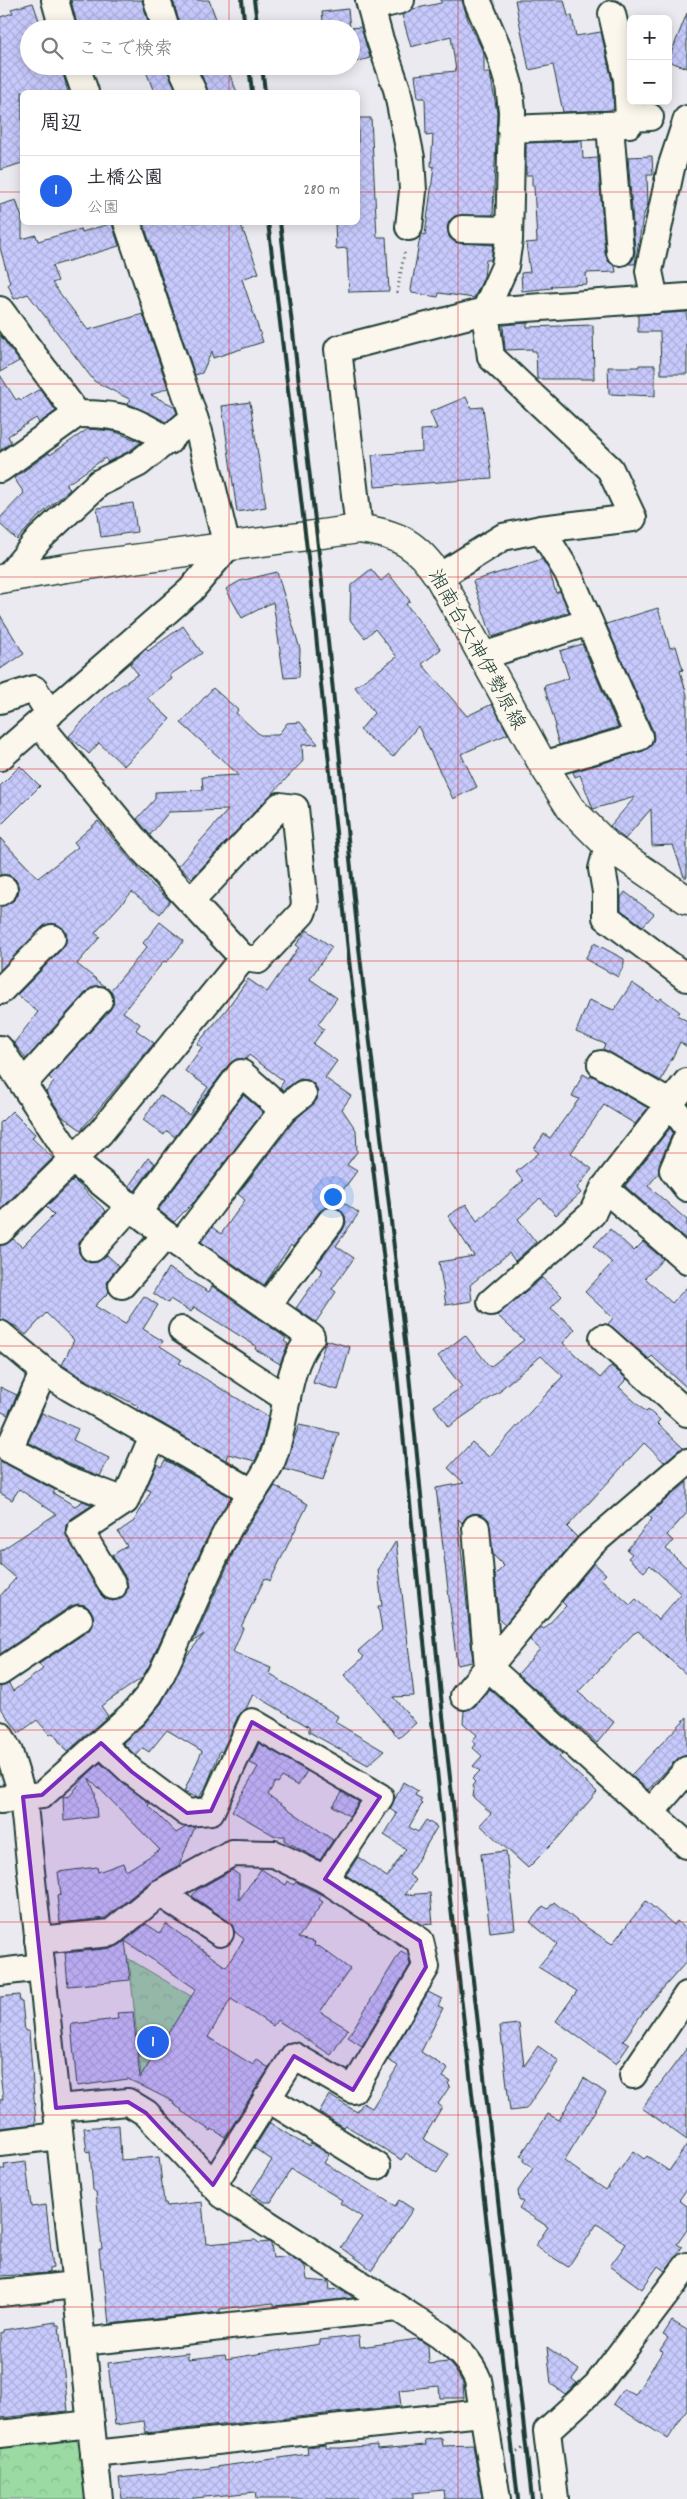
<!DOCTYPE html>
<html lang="ja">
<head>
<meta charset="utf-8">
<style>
  :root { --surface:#fff; --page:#f2f2f3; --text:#2b2b33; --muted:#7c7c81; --line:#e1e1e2; --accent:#2563eb }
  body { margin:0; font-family:Dekko,"Klee One",sans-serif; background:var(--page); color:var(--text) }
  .controls { position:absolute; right:15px; top:15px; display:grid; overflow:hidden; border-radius:8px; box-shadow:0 2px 12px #0003 }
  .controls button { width:45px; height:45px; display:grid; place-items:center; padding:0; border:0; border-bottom:1px solid var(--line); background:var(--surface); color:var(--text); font:25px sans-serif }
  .you { position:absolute; left:332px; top:1196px; width:18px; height:18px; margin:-12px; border:4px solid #fff; border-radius:50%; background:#1a73e8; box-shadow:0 0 0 8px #1a73e833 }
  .badge { display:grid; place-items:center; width:32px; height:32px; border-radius:50%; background:var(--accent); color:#fff; font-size:16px; font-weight:700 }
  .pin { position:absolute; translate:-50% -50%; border:2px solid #fff; box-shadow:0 1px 5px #0006 }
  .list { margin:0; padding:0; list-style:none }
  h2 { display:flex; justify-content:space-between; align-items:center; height:65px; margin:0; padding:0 20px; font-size:21px }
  h2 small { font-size:16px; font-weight:400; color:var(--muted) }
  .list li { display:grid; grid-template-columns:32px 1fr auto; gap:15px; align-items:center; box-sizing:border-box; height:70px; padding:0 20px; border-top:1px solid var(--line) }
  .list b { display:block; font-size:19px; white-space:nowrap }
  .list p { margin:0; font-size:16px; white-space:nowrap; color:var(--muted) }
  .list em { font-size:16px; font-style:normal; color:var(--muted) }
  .icon { flex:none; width:28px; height:28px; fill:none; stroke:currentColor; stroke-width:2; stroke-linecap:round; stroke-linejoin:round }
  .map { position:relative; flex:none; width:687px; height:2499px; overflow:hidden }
  .search { position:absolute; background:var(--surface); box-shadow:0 2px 12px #0003; left:20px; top:20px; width:340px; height:55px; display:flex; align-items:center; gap:12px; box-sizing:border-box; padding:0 18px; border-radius:28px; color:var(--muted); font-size:19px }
  .panel { position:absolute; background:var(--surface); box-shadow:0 2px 12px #0003; left:20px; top:90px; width:340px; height:135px; border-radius:8px }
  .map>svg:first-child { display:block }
  .park { fill:url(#park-crowns); stroke:#5d8c6c }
  .building { fill:url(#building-cross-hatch); stroke:#1f3d34 }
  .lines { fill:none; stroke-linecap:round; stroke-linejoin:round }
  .minor-casing { stroke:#1f3d34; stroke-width:30 }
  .major-casing { stroke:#1f3d34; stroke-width:31 }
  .path { stroke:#1f3d34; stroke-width:3; stroke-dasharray:1 4; stroke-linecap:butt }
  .minor { stroke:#fbf7ec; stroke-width:26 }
  .major { stroke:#fbf7ec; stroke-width:28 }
  .rail { stroke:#1f3d34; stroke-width:4 }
  .marked { fill:#7b2cbf; fill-opacity:0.2; stroke:#7b2cbf; stroke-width:4; stroke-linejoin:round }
  .grid { fill:none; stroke:#d62828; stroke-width:1; stroke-opacity:0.55 }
  .labels { text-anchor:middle; stroke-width:4.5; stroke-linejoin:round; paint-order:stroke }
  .street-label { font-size:20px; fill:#1f3d34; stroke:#fbf7ec }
</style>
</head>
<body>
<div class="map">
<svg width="687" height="2499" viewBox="0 0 687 2499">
  <defs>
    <pattern id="park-crowns" width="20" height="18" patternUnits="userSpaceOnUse" patternTransform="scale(1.25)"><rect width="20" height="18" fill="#9bdaa3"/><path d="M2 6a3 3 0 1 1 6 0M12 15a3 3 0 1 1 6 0" fill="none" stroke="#85bc8d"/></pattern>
    <pattern id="building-cross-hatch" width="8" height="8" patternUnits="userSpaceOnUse" patternTransform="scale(1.25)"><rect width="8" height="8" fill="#c8cafd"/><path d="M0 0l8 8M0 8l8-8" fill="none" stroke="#abaed9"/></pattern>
  </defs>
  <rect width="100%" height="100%" fill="#eceaf1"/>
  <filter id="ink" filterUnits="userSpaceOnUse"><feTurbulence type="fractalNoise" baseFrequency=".02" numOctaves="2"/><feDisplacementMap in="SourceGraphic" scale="10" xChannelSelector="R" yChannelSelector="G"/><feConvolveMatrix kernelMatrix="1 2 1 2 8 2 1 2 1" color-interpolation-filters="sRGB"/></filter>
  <g filter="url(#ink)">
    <g class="park">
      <path d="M94,1938L194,1998L142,2085L130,1969L78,1941Z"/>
      <path d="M72,2438L79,2444L85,2499H0V2447Z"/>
    </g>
    <g class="building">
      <path d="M71,0H142L150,29H78Z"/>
      <path d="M173,0H209L218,24L205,29H181Z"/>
      <path d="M441,0H462L468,20L484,54V73H490L497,112L493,215L455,216L449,221L447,228L449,237L455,242L493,245L491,260H486L484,277L474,298L439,293L438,297L412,293L411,290L420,237L422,234L425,235L434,167L431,166L433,135L426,136L425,98H418L415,75L456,71L451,36L411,47L402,15L413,9L441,3Z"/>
      <path d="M515,0H564L568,16H572L576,36L601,32L612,81L614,110L563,112L553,65L529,70Z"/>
      <path d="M33,3L42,29H29V66H61L68,92H22V163L0,170V17L13,13L11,9Z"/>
      <path d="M348,9L350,29H324L322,12Z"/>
      <path d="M687,13V68L668,61Z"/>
      <path d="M361,27L370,58L351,63V28Z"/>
      <path d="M144,66H166L177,92H154Z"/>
      <path d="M198,66H226L237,92H208Z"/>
      <path d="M358,118H371L377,237H386L389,291L349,292L347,248L336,249L335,222H358Z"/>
      <path d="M582,141L583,159L598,158L605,253L608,261L615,266L616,272L586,273L587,284L551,286L552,288L522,291L521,273L530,272L526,243L537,242L534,186H532V175H526V143Z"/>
      <path d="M652,156L653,175H647L648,204L643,217L635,264H629L634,258L635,251L628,157Z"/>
      <path d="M16,200L22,218V239L36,235L38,241L81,229L82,232L112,223L119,246L52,266L58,281L52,283L88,330L143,314L168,388L151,395L174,406L177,413L166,422L127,403L131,400L94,381L28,294L14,299L8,284L10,283L0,248V205Z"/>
      <path d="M143,222H240L259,273L242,279L263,342L213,358L212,351L202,373L195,375Z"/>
      <path d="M687,312V374H661L660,332H638V315Z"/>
      <path d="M527,323V327L593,325L594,379H537L536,351H532V349L505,350L503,325Z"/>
      <path d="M0,335L19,361L0,372Z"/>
      <path d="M639,365H655V396L609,394L608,367H639Z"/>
      <path d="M0,375L16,400L19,398L21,400L40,389L56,411L39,423L36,418L8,436L11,442L0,451Z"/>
      <path d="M466,397L471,408L483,407L492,478L375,487L372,455L422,451L421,430L437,429L430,412Z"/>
      <path d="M250,402L266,507L237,512L222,406Z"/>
      <path d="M88,429L113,431L141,442L131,450L108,462L105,458L66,485L70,489L37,518L17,540L0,524V518L24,493L14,478L49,453L50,455Z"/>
      <path d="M133,503L137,532L101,537L97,508Z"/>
      <path d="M542,559L549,570L556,593L560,591L569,612L492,637L473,581Z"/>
      <path d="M371,569L381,581L389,574L410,601L406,604L441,649L422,664L467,716L492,704L508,734L461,754L477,787L453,799L418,726L393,757L360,730L374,713L355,687L397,657L375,629L365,638L350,620L351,585Z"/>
      <path d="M277,572L300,649L299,677L284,678L273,602L242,618L226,589L240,581Z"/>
      <path d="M658,608L670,648L676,646L683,670L680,671L687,695V877H684L673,845L652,846L651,809L625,839L610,826L635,797L593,809L580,775L575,777L573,772L643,751L651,746L654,739L653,731L606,624Z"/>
      <path d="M0,615L24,654L0,669Z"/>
      <path d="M183,626L202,653L170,675L172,679L147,698L170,719L124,766L99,743L89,754L69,736L105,697L138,674L130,664L146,649L148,651Z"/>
      <path d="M582,644L618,727L559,745L554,727L556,726L544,686L569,678L560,651Z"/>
      <path d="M213,688L238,710L236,713L260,735H278L287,723L300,722L318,744L302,745L303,761L192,878L178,866L228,810L169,812L150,835L137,819L155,799V792L203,790L202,777L239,775L181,723Z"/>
      <path d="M20,766L40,786L0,826V786Z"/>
      <path d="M98,821L152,885L170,901L160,914L132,892L95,933L100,937L77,964L106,987L95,986L88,990L26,1059L14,1043L38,1012L17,995L63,948L66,942L67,934L63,928L56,924H48L0,970V907L13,901L18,895L19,888L16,880L10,875H0V838L38,878L78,847L74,842Z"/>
      <path d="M625,892L654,914L643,926L621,910V897Z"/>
      <path d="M160,922L184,941L167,962L164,961L123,1012L140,1024L136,1030L154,1043L81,1130L63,1117L46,1092L54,1082L49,1077L110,1010L114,1003L110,991L147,947L143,943Z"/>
      <path d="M307,930L332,947L311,977L310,979L337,998L318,1024L324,1029L313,1044L337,1061L325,1078L351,1096L342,1109L356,1130L357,1152L347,1165L357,1171L337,1198L359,1213L336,1246L354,1258L332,1289L336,1292L316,1322L296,1308L323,1270L316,1266L343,1230L346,1222L345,1216L340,1209L332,1206L326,1207L319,1212L293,1247L291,1245L264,1285L201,1242L212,1227L221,1234L245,1200L238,1194L294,1121L317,1100L318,1092L314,1084L308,1080L300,1079L283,1090L280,1087L284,1081L249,1055L246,1059H236L229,1064L175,1137L167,1131L164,1135L143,1120L160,1095L189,1115L208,1087L185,1071L202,1047L197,1044L226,1010L248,979L267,992L299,947L296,945Z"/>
      <path d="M594,943L624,959V965L618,977L585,959Z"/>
      <path d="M632,983L659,1001L661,998L680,1012L677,1015L687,1021V1047L680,1042L661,1081L603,1049L605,1044L576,1032L589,1000L614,1010Z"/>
      <path d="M583,1074L590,1078L591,1075L648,1108L635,1124L604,1105L571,1153L592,1169L577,1188L581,1193L556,1215L540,1198L518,1219L536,1242L515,1261L509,1253L470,1285L472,1301L446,1305L439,1262L474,1256L448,1216L466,1204L477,1221L523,1181L516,1172L539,1153L534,1149L544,1134L550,1138L579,1099L572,1096Z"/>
      <path d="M243,1095L263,1112L195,1201L174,1222L158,1210Z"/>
      <path d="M12,1111L35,1134L32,1138L53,1158L0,1210V1123Z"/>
      <path d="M670,1128L673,1132L659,1164V1173L648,1186L687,1220V1240L625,1186Z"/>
      <path d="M148,1158L155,1163L135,1191L129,1186Z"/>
      <path d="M74,1180L106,1211L82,1238L78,1245L79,1253L83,1259L90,1263L98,1262L107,1255L119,1266L107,1282L109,1292L95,1306L125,1324L144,1296L158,1305L143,1329L163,1341L160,1346L182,1360L179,1363L268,1417L263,1441L255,1461L228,1454L226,1459L248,1473L137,1409L138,1406L88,1381L62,1365L74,1340L46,1313L26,1335L17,1327L0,1319V1246L13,1239L22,1247L54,1215L46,1207Z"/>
      <path d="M610,1229L634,1251L643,1242L663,1259L645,1278L672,1303L687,1287V1388L652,1356L649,1359L608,1324L613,1318L585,1292L612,1263L594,1246Z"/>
      <path d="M168,1268L209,1292L212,1286L286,1338L284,1341L288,1344L280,1364L255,1349L256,1346L194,1307L191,1312L170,1299L168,1303L153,1293Z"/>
      <path d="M542,1278L562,1296L551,1308L575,1329L563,1343L600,1378L611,1366L627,1379L619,1387L646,1412L648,1410L660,1420L657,1423L683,1448L664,1462L644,1443L567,1527L577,1537L505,1624L499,1619L495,1575L504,1566L493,1555L489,1520L483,1515L475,1513L467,1516L462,1523L458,1519L473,1662L457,1665L436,1488L464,1483L448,1468L472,1442L489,1457L563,1376L541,1356L501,1389L502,1390L448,1427L434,1406L462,1387L438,1356L465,1335L490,1367L524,1340L497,1315Z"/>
      <path d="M326,1340L350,1347L338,1390L313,1383Z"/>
      <path d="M0,1387L17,1395L8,1415L0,1411Z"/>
      <path d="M42,1413L78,1429L73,1440L109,1458L100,1476L72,1465L28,1442Z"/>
      <path d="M299,1425L339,1433L323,1480L284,1469Z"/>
      <path d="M165,1460L231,1497L205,1542L149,1666L142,1678L101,1706L108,1716L67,1752L53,1733L50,1735L37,1720L19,1733L0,1707V1687L9,1684L13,1691L43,1669L39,1664L88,1631L93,1625L94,1618L91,1610L85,1605L78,1604L71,1606L0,1654V1596L16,1578L0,1564V1551L56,1514L19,1489L12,1500L0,1493V1461L55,1490L53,1493L75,1506L83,1501L92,1505L71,1519L66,1525L65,1532L100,1594L105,1599L113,1601L121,1599L126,1593L128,1586L126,1578L112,1555L127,1546L118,1532L134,1521L151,1491L146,1489L157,1464L161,1467Z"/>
      <path d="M687,1482V1513L667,1535L673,1541L666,1549L687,1568V1675L638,1631L633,1634L578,1692L614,1722L597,1743L518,1674L540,1649L530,1640L541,1627L544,1629L566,1606L562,1602L594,1563L606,1574L601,1579L630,1605L636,1599L658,1620L681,1594L650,1565L644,1572L628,1558L632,1554L627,1550L652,1519L648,1515Z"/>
      <path d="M275,1486L308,1504L270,1581L265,1578L241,1627L243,1628L233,1652L271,1668L269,1674L338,1716L335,1722L384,1751L368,1765L309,1732V1727L253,1694L246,1709L238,1716L222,1752L220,1751L206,1787L199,1797H195L184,1792L202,1751L167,1730L149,1752L143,1748L136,1756L123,1743L144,1724L161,1704L185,1658L204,1634L193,1642L240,1538Z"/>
      <path d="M396,1541L414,1696L393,1697L416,1723L399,1738L344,1675L364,1657L358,1651L382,1630L378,1606H382L378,1570Z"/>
      <path d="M490,1689L562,1754L559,1757L597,1792L557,1839L528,1868L480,1825L491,1813L473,1797L474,1790L472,1786L475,1782L472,1779L480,1771L473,1766L482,1756L473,1748L476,1744L472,1741L477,1735L463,1723L464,1711L475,1706Z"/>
      <path d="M687,1717V1755L676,1760L648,1790L631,1775Z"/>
      <path d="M259,1743L307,1771L298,1786L282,1777L278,1783L275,1782L268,1795L333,1840L320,1860L285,1841V1836H275L232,1811L258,1767L250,1763Z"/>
      <path d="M100,1763L149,1803L148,1805L176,1833L186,1827H195L179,1865L151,1881L105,1918L60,1923L57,1896L61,1895L58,1872L97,1867L98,1872L123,1863L126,1871L160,1850L89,1778L95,1793L97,1817L64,1821L63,1797L70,1796L83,1779Z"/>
      <path d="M403,1782L418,1791L415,1795L422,1799L420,1802L422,1804L409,1827L418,1832L426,1820L437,1827L409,1875L416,1880L405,1895L430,1893L433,1924L422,1925L346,1875L358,1857L387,1877L406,1849L384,1835L397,1814L390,1809Z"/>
      <path d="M342,1792L359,1802L349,1816L333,1806Z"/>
      <path d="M506,1851L515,1929L490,1932L481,1854Z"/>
      <path d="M261,1869L286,1885L288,1881L293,1885L296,1882L322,1895L319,1899L323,1902L298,1938L315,1942L314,1946L320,1947L350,1969L320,2012L348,2029L331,2055L277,2020L273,2026L231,1999L208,2037L253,2065L256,2059L269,2068L225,2137L212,2129L211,2131L181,2111L182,2110L173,2104L174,2102L128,2079L77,2086L71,2026L73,2024L118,2019L117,2013L133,2012L140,2078L196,1989L125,1941L130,1980L68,1986L65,1953L113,1948L120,1945L146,1924L160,1933L166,1924L226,1967L244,1939L236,1933L228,1921L192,1896L197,1890L232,1870L239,1875V1900Z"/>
      <path d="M646,1901L674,1925L677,1921L687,1930V1961L646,2008L623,2041L629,2045L616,2064L556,2021L577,1991L538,1967L557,1944L530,1922L543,1906L548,1909L554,1902L577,1921L612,1944Z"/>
      <path d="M401,1951L408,1955L410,1965L362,2046L348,2037Z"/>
      <path d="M428,1992L442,1999L438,2006L443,2008L421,2052L448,2069L443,2077L450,2081L448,2084L450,2086L438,2104L442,2107L423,2139L449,2154L437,2173L406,2153L402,2160L345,2125L343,2127L319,2112L329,2095L357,2112L363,2103L372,2108L398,2066L388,2060Z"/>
      <path d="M19,1995L20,2002H22L25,2031H29L36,2124L0,2128V2100L3,2099L0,2073V1997Z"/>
      <path d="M519,2024L524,2066L538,2046L559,2061L526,2109L510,2111L500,2026Z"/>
      <path d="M687,2048V2140L642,2108Z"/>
      <path d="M584,2078L606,2093L564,2161L606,2190L633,2151L644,2159L647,2156L669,2171L687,2144V2189L679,2200L687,2206V2230L677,2244L682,2247L665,2271L658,2266L642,2289L610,2266L626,2244L597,2224L568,2267L535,2246L548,2227L519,2208L523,2202L519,2199L518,2191L533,2168L523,2161L525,2158L520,2156L548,2114L559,2120Z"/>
      <path d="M270,2123L297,2140L309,2146L311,2143L327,2153L329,2155L324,2163L354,2181L395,2206L399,2200L413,2209L372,2270L341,2247L362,2217L340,2203L342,2200L291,2169L271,2202H264L251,2193L272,2160L254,2148Z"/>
      <path d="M119,2125L121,2160L159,2157L164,2203H166L167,2206L202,2202L206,2244L255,2240L259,2243L269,2242L271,2244L273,2258L290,2256L305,2266L307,2280L329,2282L330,2290L340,2289L354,2298L274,2306V2303L220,2309V2312L109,2324L103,2268H101L99,2249H102L96,2192L93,2190L90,2151L87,2152L84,2128Z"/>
      <path d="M26,2162L31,2207L46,2205L53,2268L49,2269V2273L0,2276V2169H5L4,2165Z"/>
      <path d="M672,2321L687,2330V2410L668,2439L613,2404L623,2389L635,2395L663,2351L660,2350L668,2338L663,2335Z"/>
      <path d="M56,2322V2325H59L68,2411L0,2418V2333L3,2332V2330Z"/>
      <path d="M359,2336L360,2347L418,2339L428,2345L429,2364L448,2362L455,2370L463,2383L464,2398H440L439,2386L399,2390L401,2406L146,2433L144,2421L115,2425L108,2363L188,2353V2359L225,2355L226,2359L320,2344V2340Z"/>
      <path d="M547,2347L579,2370L572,2379L577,2383L565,2394L551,2384Z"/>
      <path d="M442,2438L443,2446L473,2445L482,2499H445L444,2490L413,2493V2499H256L255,2492L185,2499H122L119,2478L202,2469L308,2454L307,2447L326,2445V2448H342L377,2445V2449L426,2445L425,2440Z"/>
    </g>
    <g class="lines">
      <defs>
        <g id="minor">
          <path d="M55,0L63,29"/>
          <path d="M157,0L166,29"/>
          <path d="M369,0L379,37L397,89L411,158L413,191L409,227"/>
          <path d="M372,7L401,0"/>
          <path d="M612,14L627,79L629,118"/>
          <path d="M76,66L85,92"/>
          <path d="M181,66L193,92"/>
          <path d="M610,125L620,252"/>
          <path d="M511,129L629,124V118L650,117"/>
          <path d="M462,229L509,230"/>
          <path d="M655,300L649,271L671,168L687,119"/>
          <path d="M0,310L77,414C121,414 132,418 169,441"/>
          <path d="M0,469L77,414"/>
          <path d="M359,529L338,349L485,311L687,297"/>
          <path d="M541,529L568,573L639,737L543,765"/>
          <path d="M11,577L12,572L40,538L99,483L139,463L194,418"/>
          <path d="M439,577L503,537L541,529L633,518L610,469L491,357L485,311L505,266L509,240L512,111L509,85L499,51L477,0"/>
          <path d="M483,656L589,622"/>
          <path d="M0,700L34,689L50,714"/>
          <path d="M0,757L191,590L227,547L199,432L127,222"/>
          <path d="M608,846L602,869L606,892V917L687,978"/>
          <path d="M0,892L4,889"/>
          <path d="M192,900L280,806L295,808L305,905L302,913L258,960L243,958"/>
          <path d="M0,991L52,938"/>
          <path d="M0,1049L73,1160L166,1235L311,1337C283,1371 288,1421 272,1460C261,1486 240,1506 227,1531C204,1577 184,1626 162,1673L149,1695L134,1713L42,1795L0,1800"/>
          <path d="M601,1064L669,1103L687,1126"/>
          <path d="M24,1083L99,1000"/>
          <path d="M687,1137L673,1170L687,1188"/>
          <path d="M604,1188L687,1260"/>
          <path d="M137,1213L241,1073L283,1110"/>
          <path d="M0,1231L100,1133L243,958L143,850L39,724"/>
          <path d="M180,1245L283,1110L303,1094"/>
          <path d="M93,1248L130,1207"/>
          <path d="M122,1285L166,1235"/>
          <path d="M491,1302L592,1214L604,1188L687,1082"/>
          <path d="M267,1306L331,1221"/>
          <path d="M182,1330L287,1399"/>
          <path d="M0,1334L44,1371L70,1388L252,1492"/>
          <path d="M603,1338L687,1413"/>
          <path d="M44,1371L9,1449L66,1479L125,1501"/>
          <path d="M476,1528L488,1667L687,1845"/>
          <path d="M113,1586L80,1531L125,1501L153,1436"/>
          <path d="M0,1672L79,1619"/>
          <path d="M464,1696L589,1546L687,1462"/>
          <path d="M0,1735L9,1752L23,1797L99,2499"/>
          <path d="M651,1812L687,1770"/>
          <path d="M160,1893L220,1933"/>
          <path d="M38,1940L111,1933L160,1893L232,1853L274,1854L325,1879L380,1797L252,1722L211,1811L187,1813L132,1772L101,1743"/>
          <path d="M0,1972L41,1967"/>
          <path d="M633,2075L687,1995"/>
          <path d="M267,2098L377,2166"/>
          <path d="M56,2108L128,2102L146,2113L223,2195L441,2336C457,2349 470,2360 478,2380L497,2499"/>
          <path d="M0,2143L59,2136"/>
          <path d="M213,2185L294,2056L353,2090L426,1967L420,1941L325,1879"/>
          <path d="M0,2293L75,2285"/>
          <path d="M82,2342L397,2308"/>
          <path d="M0,2434L91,2424"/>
          <path d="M94,2454L482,2413"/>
          <path d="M555,2499L547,2431L597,2385L687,2266"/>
        </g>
        <path id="major" d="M0,579L66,568L359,529C398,533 418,545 439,577L543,765L571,809L608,846L687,900"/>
      </defs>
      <use href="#minor" class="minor-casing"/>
      <use href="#major" class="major-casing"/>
      <g class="path">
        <path d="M397,293L405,249"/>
        <path d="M513,2455L526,2446"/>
      </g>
      <use href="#minor" class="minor"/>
      <use href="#major" class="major"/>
      <g class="rail">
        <path d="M242,0L245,29"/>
        <path d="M254,0L258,29"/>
        <path d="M249,66L252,92"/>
        <path d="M262,66L265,92"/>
        <path d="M268,222L309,566L349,960L397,1374L450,1899L518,2499"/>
        <path d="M280,222L320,563L360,957L409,1375L443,1716L532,2499"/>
      </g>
    </g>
  </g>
  <path class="marked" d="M252,1722L380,1797L325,1879L420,1941L426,1967L353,2090L294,2056L213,2185L146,2113L128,2102L56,2108L23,1797L42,1795L101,1743L132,1772L187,1813L211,1811Z"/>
  <path class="grid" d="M229,0V29M458,0V2499M229,66V92M0,192H22M358,192H687M229,222V2499M0,384H687M0,577H687M0,769H687M0,961H687M0,1153H687M0,1346H687M0,1538H687M0,1730H687M0,1922H687M0,2115H687M0,2307H687"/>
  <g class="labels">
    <g class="street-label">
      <text transform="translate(478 649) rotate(61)" y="7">湘南台大神伊勢原線</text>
    </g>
  </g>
</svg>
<div class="controls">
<button>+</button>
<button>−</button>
</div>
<div class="you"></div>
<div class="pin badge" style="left:153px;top:2042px">1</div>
<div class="search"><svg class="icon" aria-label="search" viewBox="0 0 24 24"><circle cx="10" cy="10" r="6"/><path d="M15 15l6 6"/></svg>ここで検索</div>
<section class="panel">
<h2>周辺<small></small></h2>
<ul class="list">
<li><span class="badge">1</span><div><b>土橋公園</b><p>公園</p></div><em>280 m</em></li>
</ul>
</section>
</div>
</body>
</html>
